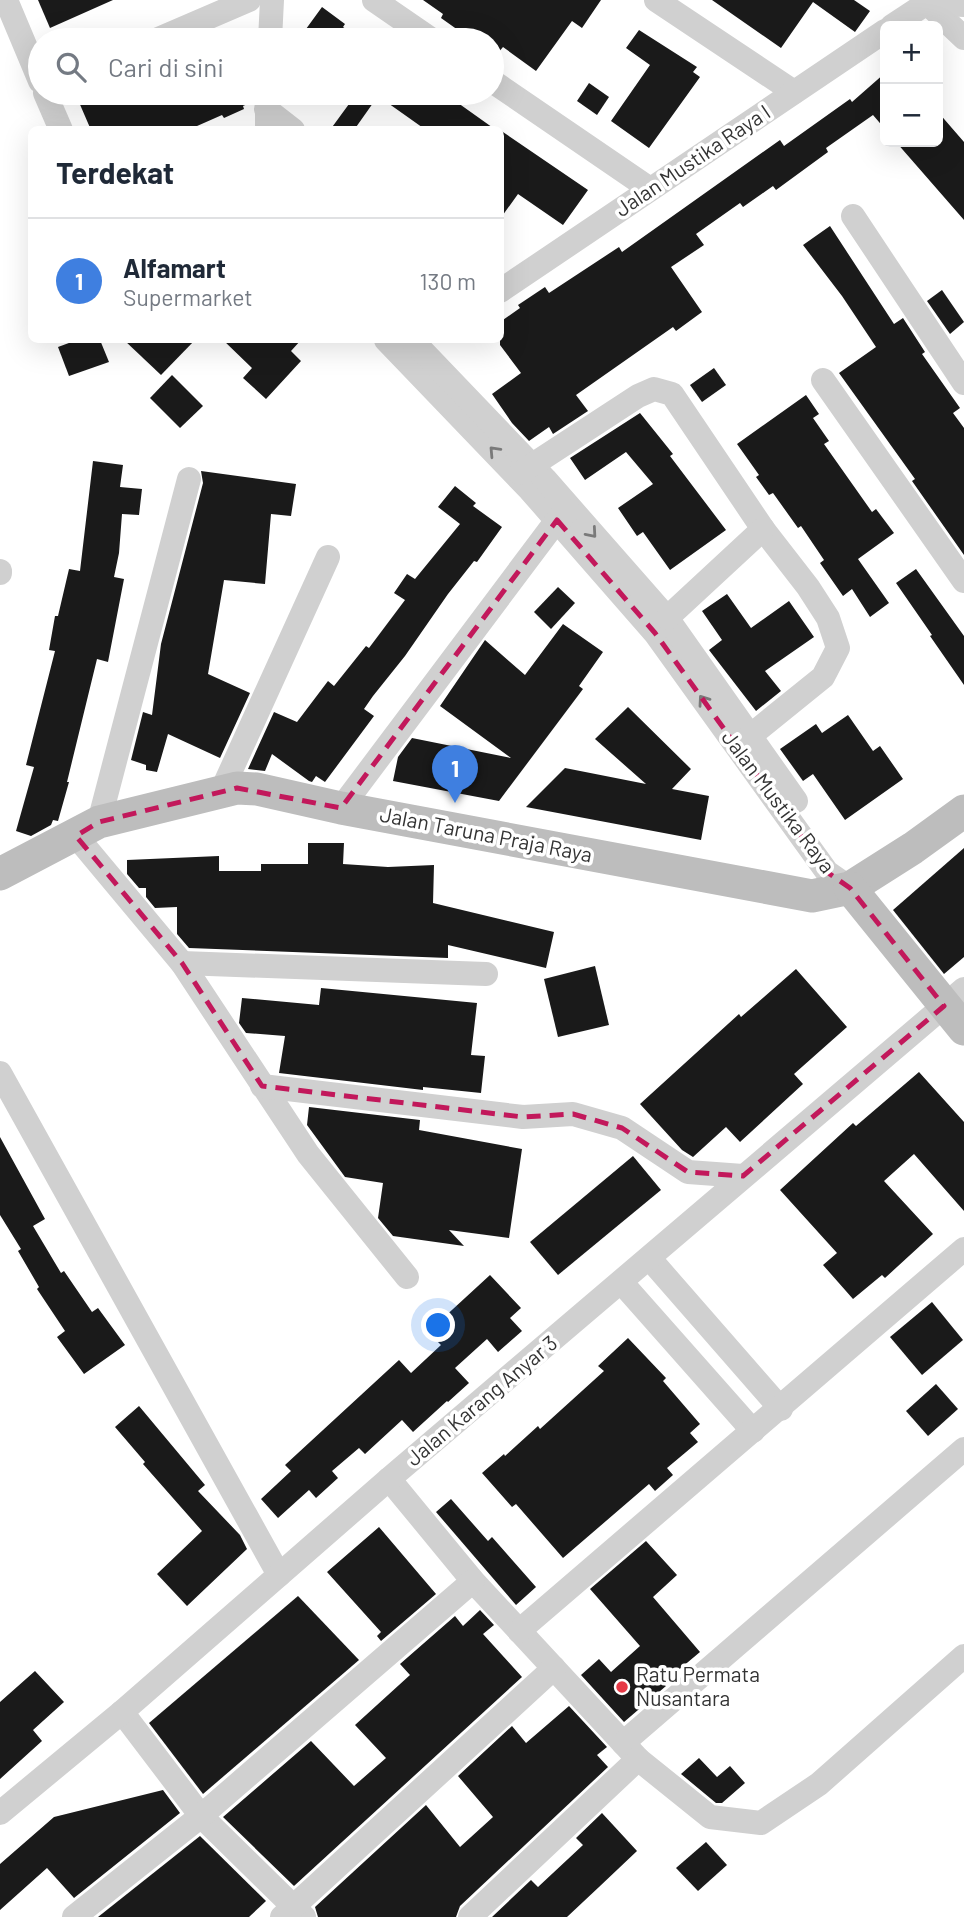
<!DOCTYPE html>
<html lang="id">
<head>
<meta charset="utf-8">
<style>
  :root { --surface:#fff; --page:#f2f2f3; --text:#1f2937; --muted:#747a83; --line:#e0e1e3; --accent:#e63946 }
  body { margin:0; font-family:Barlow,sans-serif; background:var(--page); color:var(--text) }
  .controls { position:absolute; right:21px; top:21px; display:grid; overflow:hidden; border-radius:10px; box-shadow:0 7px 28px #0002 }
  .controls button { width:63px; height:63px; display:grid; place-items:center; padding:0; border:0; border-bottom:2px solid var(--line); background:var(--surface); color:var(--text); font:35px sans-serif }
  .you { position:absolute; left:439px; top:1326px; width:24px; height:24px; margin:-18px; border:5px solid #fff; border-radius:50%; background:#1a73e8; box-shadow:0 0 0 10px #1a73e833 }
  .badge { display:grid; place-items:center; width:46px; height:46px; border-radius:50%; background:var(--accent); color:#fff; font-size:23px; font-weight:700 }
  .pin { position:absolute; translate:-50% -58px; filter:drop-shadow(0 2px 4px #0008) }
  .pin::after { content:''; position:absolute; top:37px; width:24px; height:21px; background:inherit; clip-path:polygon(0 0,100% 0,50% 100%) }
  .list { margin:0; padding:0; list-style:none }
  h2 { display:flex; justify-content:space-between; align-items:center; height:91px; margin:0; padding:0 28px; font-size:30px }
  h2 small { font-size:23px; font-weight:400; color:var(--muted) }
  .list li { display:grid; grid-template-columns:46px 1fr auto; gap:21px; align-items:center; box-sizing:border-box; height:126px; padding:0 28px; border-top:2px solid var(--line) }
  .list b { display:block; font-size:26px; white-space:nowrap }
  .list p { margin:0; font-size:23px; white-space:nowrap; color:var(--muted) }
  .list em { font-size:23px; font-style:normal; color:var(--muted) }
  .icon { flex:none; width:38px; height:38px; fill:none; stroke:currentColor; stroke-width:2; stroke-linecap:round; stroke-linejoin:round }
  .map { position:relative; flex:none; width:964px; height:1917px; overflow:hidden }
  .search { position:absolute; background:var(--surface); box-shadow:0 7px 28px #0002; left:28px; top:28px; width:476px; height:77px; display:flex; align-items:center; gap:18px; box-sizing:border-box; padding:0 24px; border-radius:38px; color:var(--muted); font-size:26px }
  .panel { position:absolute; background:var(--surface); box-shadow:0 7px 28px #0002; left:28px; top:126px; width:476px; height:217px; border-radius:10px }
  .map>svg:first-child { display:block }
  .building { fill:#1a1a1a }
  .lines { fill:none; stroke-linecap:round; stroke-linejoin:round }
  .street { stroke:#d0d0d0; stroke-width:24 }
  .secondary { stroke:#bdbdbd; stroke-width:33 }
  .oneway { stroke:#7a7a7a }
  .marked { fill:none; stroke:#c2185b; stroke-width:5; stroke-dasharray:14 9; stroke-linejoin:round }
  .poi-dot { fill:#e63946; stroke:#fff; stroke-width:2.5 }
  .labels { text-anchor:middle; stroke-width:7; stroke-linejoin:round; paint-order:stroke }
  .street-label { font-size:21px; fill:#333; stroke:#fff }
  .poi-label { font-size:21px; fill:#333; stroke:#fff; text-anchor:start }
</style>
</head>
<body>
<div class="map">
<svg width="964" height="1917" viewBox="0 0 964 1917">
  <rect width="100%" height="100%" fill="#fff"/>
  <g class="building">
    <path d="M38,0H113L50,28Z"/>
    <path d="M423,0H601L582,28L572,21L536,71L503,47L498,53L492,49V40H480L467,31L465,35L441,18L443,14Z"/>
    <path d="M712,0H854L870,11L855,32L813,2L781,48Z"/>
    <path d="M322,7L345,24L343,27L361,40H298Z"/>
    <path d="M639,30L697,67L693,72L700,77L649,148L611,121L650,65L626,48Z"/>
    <path d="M885,73V129L873,115L826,148L828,152L776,190L773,186L743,207L740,203L696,234L704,245L671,267L702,312L676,331L673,327L576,395L588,411L553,434L549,427L529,441L512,423L492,394L521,373L500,345V322L520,308L518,305L545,287L549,293L619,247L622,252L780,140L784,146L850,99L852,102Z"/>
    <path d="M589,83L609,97L597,115L577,101Z"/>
    <path d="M75,93H252V102L243,106L244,109L224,118L222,115L188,130H91Z"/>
    <path d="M357,93H444L496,130H426L378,96L354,130H330Z"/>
    <path d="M938,112L964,142V220L896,142H938Z"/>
    <path d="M500,130L588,190L563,225L518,194L500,219Z"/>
    <path d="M830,226L894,324L903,318L925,352L922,354L960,408L953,413L964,428V555L912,481L915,479L839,373L876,347L842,296L803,245Z"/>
    <path d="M942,290L964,322L950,334L927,301Z"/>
    <path d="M77,340H100L109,362L69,376L58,347Z"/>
    <path d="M124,340H195L161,375Z"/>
    <path d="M223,340H301L291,351L301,361L266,399L243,378L252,368Z"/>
    <path d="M714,368L726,385L702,402L690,385Z"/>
    <path d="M172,375L203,406L180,428L150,398Z"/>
    <path d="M806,395L819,414L813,418L829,441L824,444L872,512L876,509L894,533L858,559L889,603L870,617L852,589L843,596L820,563L824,560L801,526L798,528L773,493L769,495L756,477L759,475L737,444Z"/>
    <path d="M640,413L673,454L670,456L726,530L670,570L643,532L637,536L618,508L653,484L626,452L585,480L570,458Z"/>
    <path d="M93,461L123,465L120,487L142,489L139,515L122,514L119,553L114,577L124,579L108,662L97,659L67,782H69L58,821L53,820L51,825L31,836L16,831L34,767L26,765L55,651L49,650L55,616H58L69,569L80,571Z"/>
    <path d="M201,471L296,484L291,516L271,514L265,584L224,580L208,674L250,693L220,758L168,734L157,772L146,770V765L131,760L143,712L152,715L161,644L203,483Z"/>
    <path d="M455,486L476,503L473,506L502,527L477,562L474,561L448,594L405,656L373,696L364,709L374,716L325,782L316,776L312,782L309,781L272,754L265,771L248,769L274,712L297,722L328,681L334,686L366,646L369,648L405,600L394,593L407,574L415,579L460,524L438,507Z"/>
    <path d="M916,569L964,636V685L930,636L932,635L896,583Z"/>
    <path d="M558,587L575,603L551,629L534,612Z"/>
    <path d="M727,594L751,628L789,601L814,637L765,671L781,691L756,711L709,650L722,640L702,611Z"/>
    <path d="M563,624L603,652L579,686L583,689L499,801L393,781L398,757L412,738L511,758L440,706L485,640L525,675Z"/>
    <path d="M628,707L691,769L672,789L709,796L701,840L526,807L565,768L646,784L595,739Z"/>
    <path d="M848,715L873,751L880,746L903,779L845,820L813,774L803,781L780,749L816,724L822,733Z"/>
    <path d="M308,843H344L343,864L388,867L434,865L433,903L554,932L546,968L448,945V958L189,948L177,934V907L155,908L146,897V888H139L127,874V860L219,856V871H261V864H308Z"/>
    <path d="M964,848V957L944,974L893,910Z"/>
    <path d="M595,966L609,1025L558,1037L544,979Z"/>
    <path d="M796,969L847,1027L794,1074L803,1084L740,1142L726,1127L693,1157L682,1150L640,1104L739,1014L741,1017Z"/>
    <path d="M321,988L477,1003L471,1055L485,1056L481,1093L423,1087V1090L279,1073L285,1036L246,1033L239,1023L242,998L319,1005Z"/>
    <path d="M919,1072L964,1122V1211L914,1154L884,1181L933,1234L885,1278L882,1275L853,1299L823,1265L837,1253L780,1190L853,1123L856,1126Z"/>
    <path d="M309,1107L420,1120L419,1130L522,1149L509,1238L449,1230L464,1246L393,1236L378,1218L383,1183L345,1177L307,1125Z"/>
    <path d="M0,1137L45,1219L33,1226L61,1273L64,1271L92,1312L98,1308L125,1345L84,1374L57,1337L65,1331L37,1289L39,1287L18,1251L21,1249L0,1215Z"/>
    <path d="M633,1156L661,1190L558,1275L530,1242Z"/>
    <path d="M490,1275L521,1308L510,1318L522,1331L498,1352L487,1339L455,1368L469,1383L448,1402L447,1401L413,1432L402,1420L365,1454L359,1448L332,1471L338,1478L316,1498L309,1490L278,1518L261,1499L291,1471L285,1465L399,1360L411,1373L441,1345L428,1332Z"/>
    <path d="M932,1302L963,1340L922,1375L890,1337Z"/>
    <path d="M628,1338L666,1378L663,1381L700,1424L690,1433L698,1442L667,1468L673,1475L655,1491L649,1484L563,1558L516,1504L512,1507L482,1473L504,1454L505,1456L538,1426L540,1429L604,1371L598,1366Z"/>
    <path d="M936,1384L958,1409L928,1436L906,1411Z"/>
    <path d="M139,1406L205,1485L198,1491L240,1535L247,1549L187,1606L157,1574L202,1531L143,1464L145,1462L115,1427Z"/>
    <path d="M451,1499L488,1541L492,1537L536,1587L516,1605L436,1512Z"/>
    <path d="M379,1527L436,1594L381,1641L377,1636L381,1632L327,1572Z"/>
    <path d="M646,1541L677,1575L653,1597L700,1652L663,1683L666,1686L624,1722L581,1675L599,1659L611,1672L640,1646L590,1589Z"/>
    <path d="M298,1596L359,1660L203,1794L149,1723Z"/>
    <path d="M480,1610L494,1625L483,1634L522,1677L294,1886L223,1817L311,1741L354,1786L386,1758L355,1725L410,1675L400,1664L455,1616L463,1626Z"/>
    <path d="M35,1671L64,1702L33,1730L42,1741L0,1779V1702Z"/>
    <path d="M569,1706L607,1747L597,1755L608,1767L460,1906L456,1917H318L315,1907L426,1805L460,1847L493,1817L458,1776L512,1726L526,1743Z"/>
    <path d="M699,1758L717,1777L730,1766L745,1783L722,1803H716L681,1774Z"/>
    <path d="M163,1790L180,1813L74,1898L47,1868L0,1910V1864L54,1817Z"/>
    <path d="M602,1813L637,1851L599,1887L567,1917H492L531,1880L538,1887L583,1845L576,1838Z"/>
    <path d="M200,1836L266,1901L249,1917H98Z"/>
    <path d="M706,1842L727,1865L698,1891L676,1868Z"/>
  </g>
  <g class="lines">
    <g class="street">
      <path d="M6,0L40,81"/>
      <path d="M374,0L432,40"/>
      <path d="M656,0L794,92"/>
      <path d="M927,3L964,38"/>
      <path d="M927,3L964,5"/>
      <path d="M892,26L927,3L922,0"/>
      <path d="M156,40L249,0"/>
      <path d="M270,40L272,0"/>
      <path d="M492,81L650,189"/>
      <path d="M45,93L61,130"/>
      <path d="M266,109L293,130"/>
      <path d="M267,130V93"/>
      <path d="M853,216L964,383"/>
      <path d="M500,291L885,31"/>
      <path d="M386,340L530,490L655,633L827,872L850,888"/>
      <path d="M412,340L545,479L667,618L796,801"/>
      <path d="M823,380L964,581"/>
      <path d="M520,473L638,396L654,389L672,394L763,529L808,587L828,618L838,648L823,677L750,736"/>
      <path d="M0,573V571"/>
      <path d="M667,618L763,529"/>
      <path d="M222,790L328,557"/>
      <path d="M341,808L557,520L568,511"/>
      <path d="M99,822L189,479"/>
      <path d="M76,836L182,963L308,1154L407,1277"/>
      <path d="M182,963L486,974"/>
      <path d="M0,1073L279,1575"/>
      <path d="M262,1086L523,1117L573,1114L622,1128L688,1172L743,1176"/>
      <path d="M650,1259L781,1409"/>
      <path d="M622,1283L753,1431"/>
      <path d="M389,1479L473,1581L638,1759L470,1917"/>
      <path d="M519,1631L964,1249"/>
      <path d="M122,1712L201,1816L304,1917"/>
      <path d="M623,1743L964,1449"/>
      <path d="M638,1759L710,1817L761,1823L819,1784L964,1656"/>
      <path d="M0,1813L122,1712L389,1479L964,989"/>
      <path d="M74,1917L201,1816L473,1581"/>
      <path d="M282,1917L554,1668"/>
    </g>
    <g class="secondary">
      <path d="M0,874L99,822L237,788L257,789L341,808L812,896L850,888L913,848L964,811"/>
      <path d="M850,888L964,1029"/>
    </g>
  </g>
  <defs><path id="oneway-chevron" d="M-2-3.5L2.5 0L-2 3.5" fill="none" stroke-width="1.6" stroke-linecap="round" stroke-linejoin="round" transform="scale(1.75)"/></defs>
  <g class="oneway">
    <use href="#oneway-chevron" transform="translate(494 451) rotate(-133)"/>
    <use href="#oneway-chevron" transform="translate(592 533) rotate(49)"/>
    <use href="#oneway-chevron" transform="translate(703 700) rotate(-125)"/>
  </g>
  <path class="marked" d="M557,520L655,633L827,872L850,888L944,1006L743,1176L688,1172L622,1128L573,1114L523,1117L262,1086L182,963L76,836L99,822L237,788L341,808Z"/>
  <circle class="poi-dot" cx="622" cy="1687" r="7"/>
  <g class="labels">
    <g class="street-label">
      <text transform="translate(693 161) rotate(-34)" y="7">Jalan Mustika Raya I</text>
      <text transform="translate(778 802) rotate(53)" y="7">Jalan Mustika Raya</text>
      <text transform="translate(486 835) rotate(11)" y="7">Jalan Taruna Praja Raya</text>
      <text transform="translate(482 1401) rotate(-40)" y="7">Jalan Karang Anyar 3</text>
    </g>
    <g class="poi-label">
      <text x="636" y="1682">Ratu Permata<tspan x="636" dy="24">Nusantara</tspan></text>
    </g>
  </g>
</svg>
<div class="controls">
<button>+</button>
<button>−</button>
</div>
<div class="you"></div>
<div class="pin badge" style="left:455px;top:803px;background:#3f7fe0">1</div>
<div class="search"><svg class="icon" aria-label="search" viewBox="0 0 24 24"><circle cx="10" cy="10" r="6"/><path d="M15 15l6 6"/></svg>Cari di sini</div>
<section class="panel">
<h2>Terdekat<small></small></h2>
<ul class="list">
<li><span class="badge" style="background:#3f7fe0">1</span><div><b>Alfamart</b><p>Supermarket</p></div><em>130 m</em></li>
</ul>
</section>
</div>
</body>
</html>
